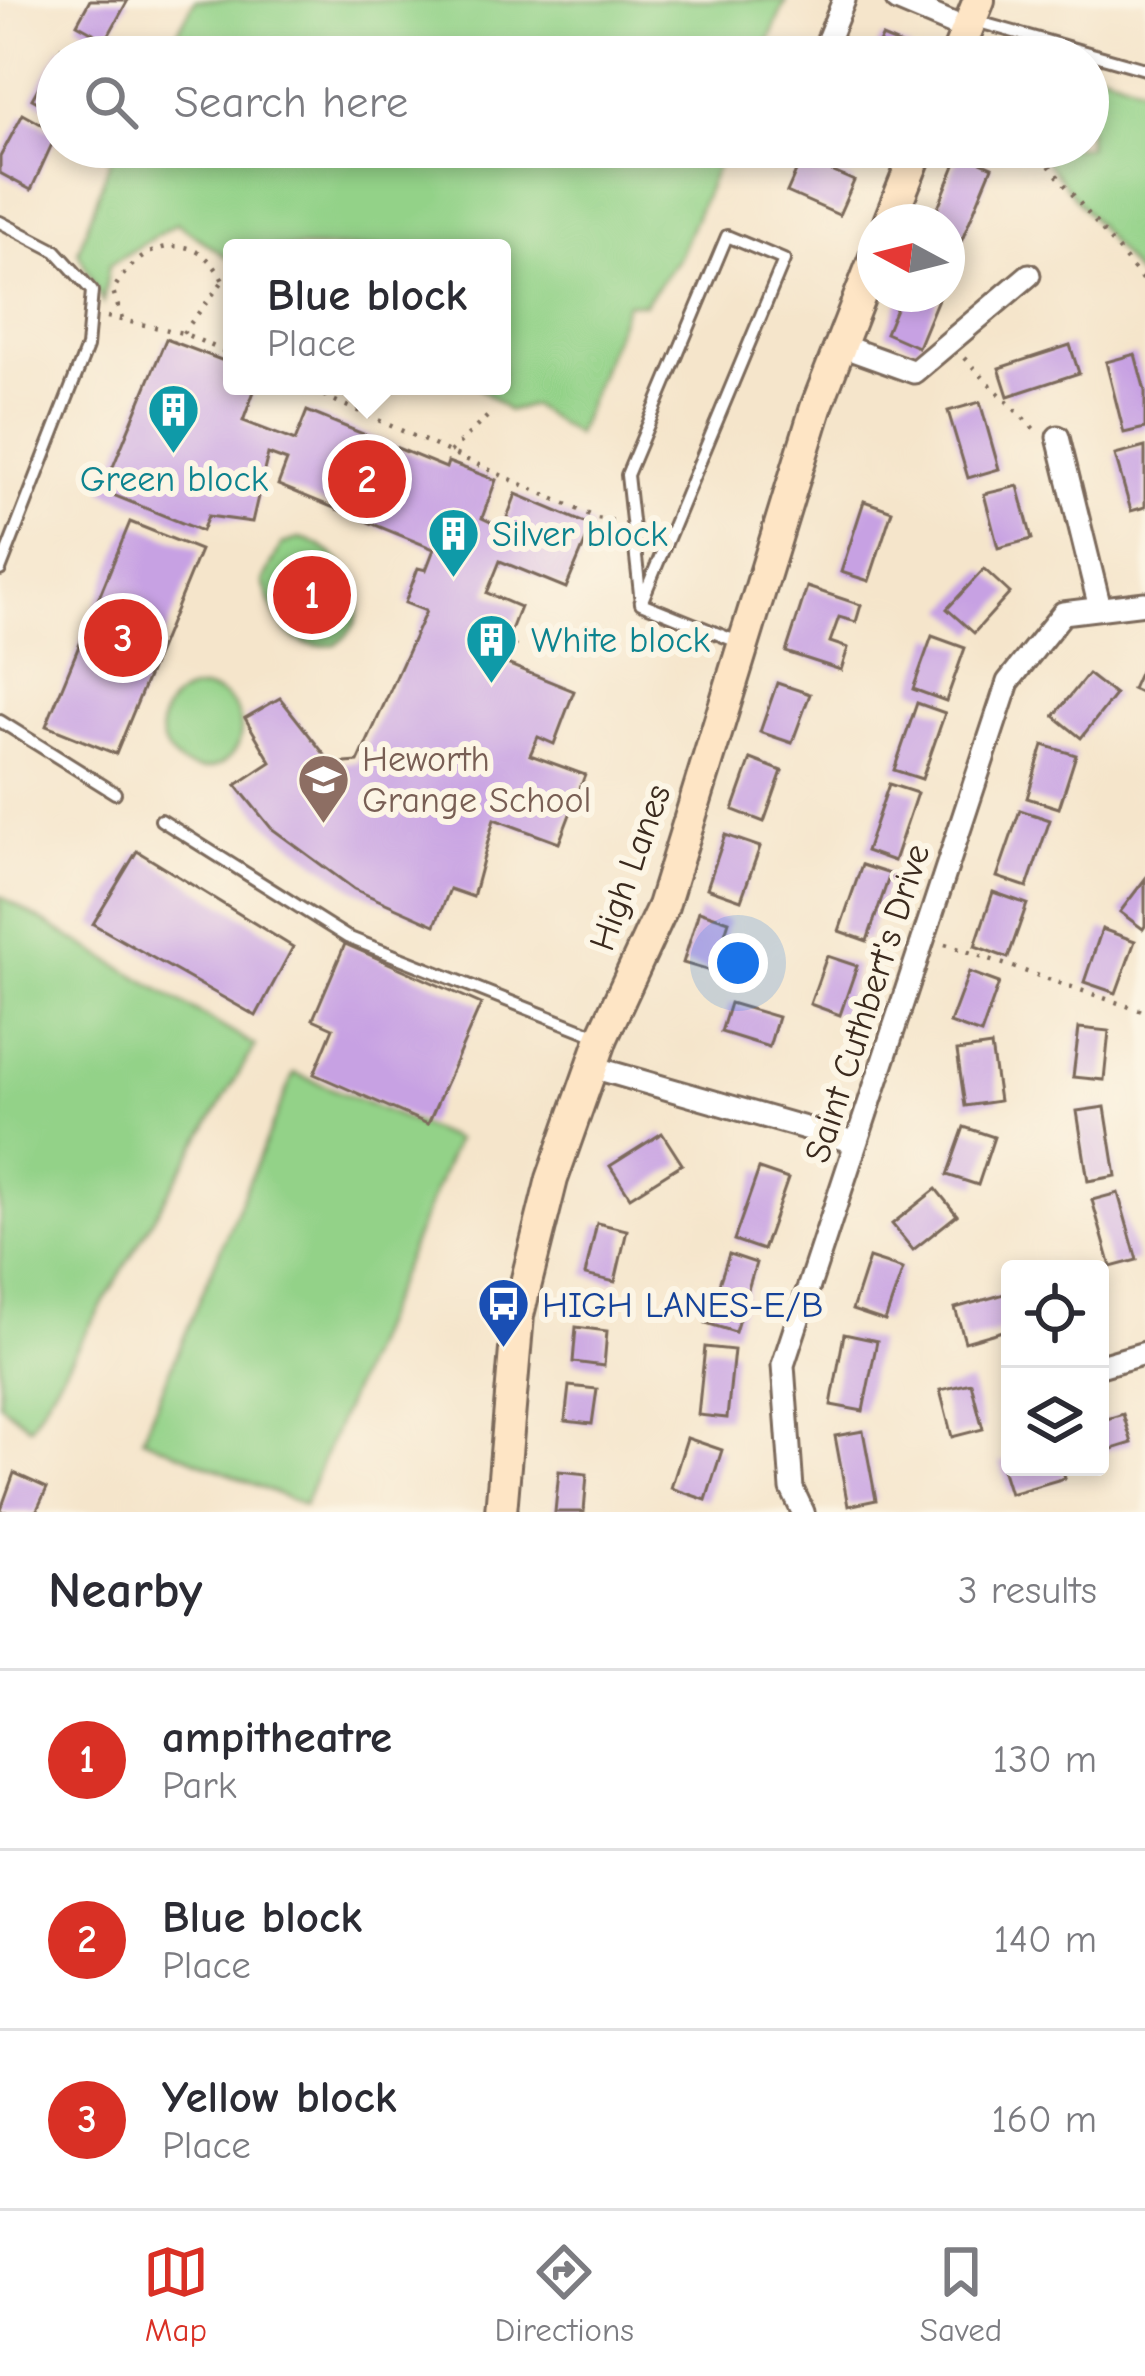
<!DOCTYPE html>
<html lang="en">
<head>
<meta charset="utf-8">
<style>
  :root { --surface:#fff; --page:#f7f7f7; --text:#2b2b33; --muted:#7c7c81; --line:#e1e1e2; --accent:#d93025 }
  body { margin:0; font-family:"Comic Neue",sans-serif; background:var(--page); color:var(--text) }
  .controls { position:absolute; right:36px; bottom:36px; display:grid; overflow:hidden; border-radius:12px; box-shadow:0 6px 18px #0003 }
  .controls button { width:108px; height:108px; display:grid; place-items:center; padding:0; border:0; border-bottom:3px solid var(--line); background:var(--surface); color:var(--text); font:60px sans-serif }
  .compass { position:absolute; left:857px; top:204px; width:108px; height:108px; border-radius:50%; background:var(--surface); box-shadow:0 6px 18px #0003; rotate:277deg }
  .you { position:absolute; left:738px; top:963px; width:42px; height:42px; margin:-30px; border:9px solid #fff; border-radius:50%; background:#1a73e8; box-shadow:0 0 0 18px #1a73e833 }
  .badge { display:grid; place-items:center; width:78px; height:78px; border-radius:50%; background:var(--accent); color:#fff; font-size:39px; font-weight:700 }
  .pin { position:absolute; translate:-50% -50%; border:6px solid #fff; box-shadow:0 3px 12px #0006 }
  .popup { position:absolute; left:223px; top:239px; width:288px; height:156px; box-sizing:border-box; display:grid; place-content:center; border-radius:12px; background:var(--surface); filter:drop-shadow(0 3px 9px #0005); font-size:39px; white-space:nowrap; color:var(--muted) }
  .popup b { font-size:45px; color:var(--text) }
  .popup::after { content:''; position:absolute; left:50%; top:100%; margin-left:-24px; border:24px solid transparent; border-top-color:var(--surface) }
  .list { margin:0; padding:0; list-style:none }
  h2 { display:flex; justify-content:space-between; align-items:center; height:156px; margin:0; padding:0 48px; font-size:51px }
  h2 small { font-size:39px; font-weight:400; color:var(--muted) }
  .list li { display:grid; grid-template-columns:78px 1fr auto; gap:36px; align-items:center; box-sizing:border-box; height:180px; padding:0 48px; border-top:3px solid var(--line) }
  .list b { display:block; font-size:45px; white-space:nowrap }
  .list p { margin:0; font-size:39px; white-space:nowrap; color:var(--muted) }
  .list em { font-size:39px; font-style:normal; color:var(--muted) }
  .icon { flex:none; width:66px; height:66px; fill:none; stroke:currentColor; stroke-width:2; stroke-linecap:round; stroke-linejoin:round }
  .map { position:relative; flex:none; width:1145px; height:1512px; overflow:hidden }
  .search { position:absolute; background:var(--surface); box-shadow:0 6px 18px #0003; left:36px; right:36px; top:36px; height:132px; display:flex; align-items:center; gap:30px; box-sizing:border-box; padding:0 42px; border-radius:66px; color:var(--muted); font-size:45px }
  .sheet { height:696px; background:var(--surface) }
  nav { display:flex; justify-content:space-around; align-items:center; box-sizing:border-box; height:168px; border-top:3px solid var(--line); background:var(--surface); font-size:33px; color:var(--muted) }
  nav a { display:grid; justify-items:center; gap:6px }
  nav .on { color:var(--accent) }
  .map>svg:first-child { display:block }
  .green { fill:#93d288; stroke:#677e53; stroke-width:3 }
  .building { fill:#c7a1e3 }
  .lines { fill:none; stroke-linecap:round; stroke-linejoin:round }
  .lane-casing { stroke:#7c6b5b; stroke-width:16 }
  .street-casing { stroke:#7c6b5b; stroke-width:27 }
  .secondary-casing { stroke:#7c6b5b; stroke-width:36 }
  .path { stroke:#7c6b5b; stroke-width:4.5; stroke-dasharray:3 9; stroke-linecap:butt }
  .lane { stroke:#fff; stroke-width:10 }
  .street { stroke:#fff; stroke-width:21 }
  .secondary { stroke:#fee5c5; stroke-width:30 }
  .labels { text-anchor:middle; stroke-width:12; stroke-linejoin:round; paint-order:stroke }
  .culture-label { font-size:36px; fill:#0d838f; stroke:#fcf5e5; text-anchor:start }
  .education-label { font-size:36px; fill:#785e54; stroke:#fcf5e5; text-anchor:start }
  .street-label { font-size:36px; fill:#3b2a1e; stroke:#fcf5e5 }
  .transit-label { font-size:36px; fill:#164399; stroke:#fcf5e5; text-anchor:start }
</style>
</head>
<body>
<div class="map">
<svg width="1145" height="1512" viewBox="0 0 1145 1512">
  <rect width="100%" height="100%" fill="#fcf5e5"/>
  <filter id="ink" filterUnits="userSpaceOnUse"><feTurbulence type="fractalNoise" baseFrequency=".00833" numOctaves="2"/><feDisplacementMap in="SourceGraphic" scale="24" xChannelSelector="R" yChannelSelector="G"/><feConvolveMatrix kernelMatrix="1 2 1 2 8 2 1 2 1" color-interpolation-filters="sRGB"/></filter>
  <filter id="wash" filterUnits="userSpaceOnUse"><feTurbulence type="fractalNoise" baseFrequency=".004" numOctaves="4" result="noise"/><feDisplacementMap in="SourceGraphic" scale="48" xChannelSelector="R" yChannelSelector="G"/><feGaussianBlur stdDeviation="2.7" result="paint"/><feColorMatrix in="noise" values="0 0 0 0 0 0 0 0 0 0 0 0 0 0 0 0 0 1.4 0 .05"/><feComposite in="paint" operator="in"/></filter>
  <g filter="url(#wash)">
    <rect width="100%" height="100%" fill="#f5e5cb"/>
    <g class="green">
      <path d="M195,0H786L762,57H164Z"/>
      <path d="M1017,40L1062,57H987L993,45Z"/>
      <path d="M1088,67L1145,88V285L1034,147H1088Z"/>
      <path d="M115,147H725L678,259L644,304L627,303L576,435L531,405L508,411L477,386H502V248H232V261L177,223L109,265L103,303L78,252Z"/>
      <path d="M300,538C345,548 386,610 336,644C289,653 276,620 263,582L281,545Z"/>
      <circle cx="201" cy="729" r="40"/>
      <path d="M0,896L255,1046L30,1427L0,1403Z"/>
      <path d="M294,1073L456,1140L304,1505L142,1438Z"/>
    </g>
    <g id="blocks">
      <g class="building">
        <path d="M90,0H128L106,40L77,24Z"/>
        <path d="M882,37L911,49L907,57H873Z"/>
        <path d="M61,47L79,57H57V113L32,99Z"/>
        <path d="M23,114L57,133L31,190L0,173V157Z"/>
        <path d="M960,153L992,167L947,276V222H932Z"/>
        <path d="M802,158L854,181L839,215L787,192Z"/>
        <path d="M902,294H940L918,347L886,333Z"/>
        <path d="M166,339L232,364V386H256L243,421L295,441L307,411L446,468L448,462L496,480L482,518L503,528L516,494L592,526L566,588L500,561L487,593L520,607L506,643L515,646L507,664L574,691L554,744L538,737L530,755L585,775L559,843L494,819L473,897L450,889L435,925L354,889L271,828L236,785L271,762L245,718L280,698L332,764L358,762L426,611L405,603L418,568L426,570L434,549L278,485L287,461L268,454L252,522L208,516L202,531L103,491Z"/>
        <path d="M1070,345L1079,373L1008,396L999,368Z"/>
        <path d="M1135,354L1145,391V428L1124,433L1106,362Z"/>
        <path d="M980,402L999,469L968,478L948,411Z"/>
        <path d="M1145,447V507L1131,511L1115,455Z"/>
        <path d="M1018,486L1032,539L998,548L984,494Z"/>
        <path d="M864,501L892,511L869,581L841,572Z"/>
        <path d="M130,522L200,550L116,754L46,726Z"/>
        <path d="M984,569L1010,593L974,633L947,609Z"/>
        <path d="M807,587L861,605L856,622L839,617L830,642L848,648L841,670L786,652Z"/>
        <path d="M932,636L965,648L946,701L913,689Z"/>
        <path d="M1145,660V695L1132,689Z"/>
        <path d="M1088,674L1115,695L1081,738L1054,716Z"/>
        <path d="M777,683L810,694L792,743L760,732Z"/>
        <path d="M917,703L945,713L922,779L894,770Z"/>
        <path d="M1043,745L1076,755L1059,808L1027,798Z"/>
        <path d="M751,759L782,771L764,822L733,810Z"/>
        <path d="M889,784L917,793L894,861L866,851Z"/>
        <path d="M1020,810L1050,820L1027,887L997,877Z"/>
        <path d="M725,835L760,847L741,900L707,888Z"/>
        <path d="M137,851L293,947L256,1016L93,924Z"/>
        <path d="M862,865L890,874L867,941L839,931Z"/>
        <path d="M1145,879V926L1143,929L1120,912Z"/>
        <path d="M993,892L1027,904L1008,958L975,946Z"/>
        <path d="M699,911L729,921L713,972L683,963Z"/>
        <path d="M1102,929L1135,941L1116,993L1084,982Z"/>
        <path d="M345,944L481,1004L428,1124L314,1074L333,1028L313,1019Z"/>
        <path d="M827,956L857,966L840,1015L810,1004Z"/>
        <path d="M969,972L999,983L981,1034L950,1023Z"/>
        <path d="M730,1003L778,1017L769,1047L721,1032Z"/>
        <path d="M1079,1028L1109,1031L1104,1080L1073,1077Z"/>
        <path d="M991,1046L999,1101L965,1106L957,1051Z"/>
        <path d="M1105,1107L1116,1176L1088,1181L1077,1111Z"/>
        <path d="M964,1127L994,1137L978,1185L947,1175Z"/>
        <path d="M662,1133L682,1164L630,1197L610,1166Z"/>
        <path d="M759,1169L788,1179L763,1250L734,1240Z"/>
        <path d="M936,1189L957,1215L913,1250L892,1224Z"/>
        <path d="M1118,1193L1137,1260L1111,1267L1092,1200Z"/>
        <path d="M597,1223L627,1230L615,1282L585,1275Z"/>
        <path d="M729,1254L756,1263L735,1332L706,1323Z"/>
        <path d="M869,1258L903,1269L885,1321L852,1310Z"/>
        <path d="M1008,1293L1010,1329L965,1342L955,1308Z"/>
        <path d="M576,1327L607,1331L604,1366L573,1362Z"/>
        <path d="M844,1334L877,1341L863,1411L831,1405Z"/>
        <path d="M705,1347L734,1350L727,1418L698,1415Z"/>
        <path d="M971,1383L983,1429L952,1437L940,1390Z"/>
        <path d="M569,1386L597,1389L592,1424L565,1421Z"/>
        <path d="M1123,1414L1132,1443L1100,1453V1421Z"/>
        <path d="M863,1431L876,1500L848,1506L835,1436Z"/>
        <path d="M687,1438L722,1450L706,1500L671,1488Z"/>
        <path d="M1010,1459V1467H1062L1065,1478L1010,1494L1000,1462Z"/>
        <path d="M559,1471L587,1474L584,1512H555Z"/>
        <path d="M14,1473L47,1488L36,1512H0Z"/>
      </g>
    </g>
  </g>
  <g filter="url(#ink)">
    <use href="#blocks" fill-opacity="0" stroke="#7c6b5b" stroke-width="3"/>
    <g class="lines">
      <defs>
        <g id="lane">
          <path d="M975,21L1145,69"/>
          <path d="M0,222L56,251L92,291L87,347L0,570"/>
          <path d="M641,603L627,475L727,236L784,260L641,603L743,644"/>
          <path d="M0,721L115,793"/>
          <path d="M161,820L347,937L597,1036"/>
        </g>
        <g id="street">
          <path d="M897,0L968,30"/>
          <path d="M821,57L844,0"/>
          <path d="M839,345L914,372L1029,275"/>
          <path d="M1058,437L1100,608"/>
          <path d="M592,1067L854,1142"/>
          <path d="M1100,1366L1145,1353"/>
          <path d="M803,1512L792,1489L783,1365L1008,682L1063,613L1145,603"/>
        </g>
        <g id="secondary">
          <path d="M956,57L979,0"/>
          <path d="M889,222L919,147"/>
          <path d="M501,1512L518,1315L552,1179L602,1038L663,906L816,408L875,257"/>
        </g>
      </defs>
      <use href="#lane" class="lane-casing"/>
      <use href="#street" class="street-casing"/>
      <use href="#secondary" class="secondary-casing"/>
      <g class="path">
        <path d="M1034,147L1145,283"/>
        <path d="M107,317L183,333L232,355"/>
        <path d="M122,319L113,291C137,244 196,224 223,281L232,279"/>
        <path d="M183,333L223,281"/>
        <path d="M964,358L1036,431"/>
        <path d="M302,386L597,518L615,521"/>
        <path d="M358,411L380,386"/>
        <path d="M450,452L489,415"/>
        <path d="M945,944L1145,1012"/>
      </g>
      <use href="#lane" class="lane"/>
      <use href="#street" class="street"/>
      <use href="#secondary" class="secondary"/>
    </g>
  </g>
  <defs>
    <symbol id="building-pin" viewBox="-11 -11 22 30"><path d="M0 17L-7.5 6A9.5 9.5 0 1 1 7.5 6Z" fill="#0f9aa8" stroke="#fcf5e5"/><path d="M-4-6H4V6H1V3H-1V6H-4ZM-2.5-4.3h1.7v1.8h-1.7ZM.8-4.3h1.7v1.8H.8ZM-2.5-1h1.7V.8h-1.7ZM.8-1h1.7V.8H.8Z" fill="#fff"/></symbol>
    <symbol id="school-pin" viewBox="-11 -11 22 30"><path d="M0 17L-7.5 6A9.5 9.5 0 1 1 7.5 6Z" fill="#8d6e63" stroke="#fcf5e5"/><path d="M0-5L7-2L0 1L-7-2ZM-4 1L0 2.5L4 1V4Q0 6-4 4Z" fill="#fff"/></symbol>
    <symbol id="bus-pin" viewBox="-11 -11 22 30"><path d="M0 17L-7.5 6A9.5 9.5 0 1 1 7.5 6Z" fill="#1a4fb4" stroke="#fcf5e5"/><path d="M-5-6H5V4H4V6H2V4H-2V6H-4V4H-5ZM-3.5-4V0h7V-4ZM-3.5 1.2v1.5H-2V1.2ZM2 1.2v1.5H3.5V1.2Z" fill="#fff"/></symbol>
  </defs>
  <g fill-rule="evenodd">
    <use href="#building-pin" x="144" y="380" width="59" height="81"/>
    <use href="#building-pin" x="424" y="504" width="59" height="81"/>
    <use href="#building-pin" x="462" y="610" width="59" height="81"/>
    <use href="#school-pin" x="294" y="750" width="59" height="81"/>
    <use href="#bus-pin" x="474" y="1274" width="59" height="81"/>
  </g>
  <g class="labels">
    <g class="culture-label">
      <text x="174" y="491" text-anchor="middle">Green block</text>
      <text x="492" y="546">Silver block</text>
      <text x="531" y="652">White block</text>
    </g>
    <g class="education-label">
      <text x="362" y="771">Heworth<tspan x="362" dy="41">Grange School</tspan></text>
    </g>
    <g class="street-label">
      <text transform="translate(629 867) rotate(-70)" y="13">High Lanes</text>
      <text transform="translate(866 1003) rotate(-72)" y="13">Saint Cuthbert's Drive</text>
    </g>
    <g class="transit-label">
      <text x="542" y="1317">HIGH LANES-E/B</text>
    </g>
  </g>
</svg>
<div class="controls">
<button><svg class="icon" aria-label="locate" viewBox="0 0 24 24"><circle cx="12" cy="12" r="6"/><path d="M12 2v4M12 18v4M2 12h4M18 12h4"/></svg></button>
<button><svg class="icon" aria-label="layers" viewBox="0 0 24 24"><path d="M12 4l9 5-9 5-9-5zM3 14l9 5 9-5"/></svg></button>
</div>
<svg class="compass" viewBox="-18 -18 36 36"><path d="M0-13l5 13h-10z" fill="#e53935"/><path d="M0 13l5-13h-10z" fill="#7c7c81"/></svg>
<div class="you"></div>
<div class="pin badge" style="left:312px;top:595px">1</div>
<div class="pin badge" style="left:367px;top:479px">2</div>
<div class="popup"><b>Blue block</b>Place</div>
<div class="pin badge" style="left:123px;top:638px">3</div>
<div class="search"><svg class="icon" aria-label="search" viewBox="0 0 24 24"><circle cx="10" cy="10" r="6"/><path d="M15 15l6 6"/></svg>Search here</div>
</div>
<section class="sheet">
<h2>Nearby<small>3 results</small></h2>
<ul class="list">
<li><span class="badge">1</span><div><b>ampitheatre</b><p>Park</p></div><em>130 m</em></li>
<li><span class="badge">2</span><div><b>Blue block</b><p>Place</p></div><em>140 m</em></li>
<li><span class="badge">3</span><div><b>Yellow block</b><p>Place</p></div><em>160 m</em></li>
</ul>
</section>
<nav>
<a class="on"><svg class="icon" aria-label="map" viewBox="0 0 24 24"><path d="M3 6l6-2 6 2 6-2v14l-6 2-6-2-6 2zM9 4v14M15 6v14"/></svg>Map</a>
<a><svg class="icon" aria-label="directions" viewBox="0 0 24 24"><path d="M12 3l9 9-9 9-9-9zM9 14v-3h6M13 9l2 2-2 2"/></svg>Directions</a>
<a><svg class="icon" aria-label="saved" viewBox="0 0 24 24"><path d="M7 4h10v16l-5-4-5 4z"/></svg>Saved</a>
</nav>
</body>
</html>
